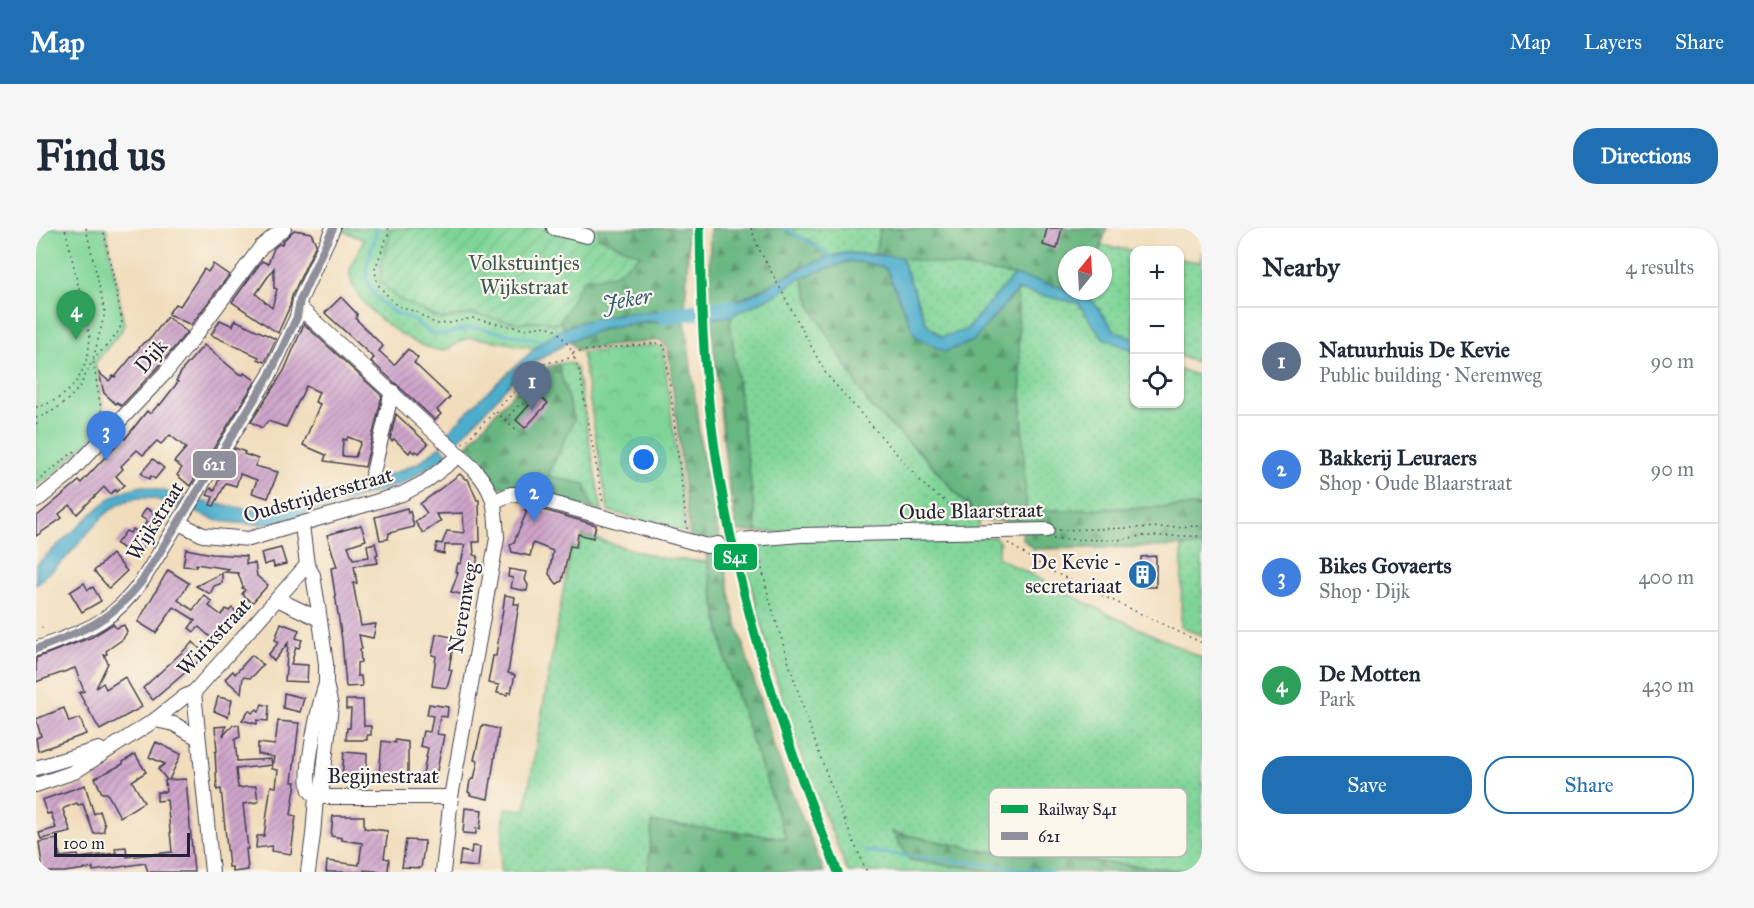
<!DOCTYPE html>
<html lang="en">
<head>
<meta charset="utf-8">
<style>
  :root { --surface:#fff; --page:#f6f6f7; --text:#1f2937; --muted:#747a83; --line:#e0e1e3; --accent:#1f6fb2 }
  body { margin:0; font-family:"IM FELL Great Primer",serif; background:var(--page); color:var(--text) }
  .controls { position:absolute; right:18px; top:18px; display:grid; overflow:hidden; border-radius:12px; box-shadow:0 2px 4px #0004 }
  .controls button { width:54px; height:54px; display:grid; place-items:center; padding:0; border:0; border-bottom:2px solid var(--line); background:var(--surface); color:var(--text); font:30px sans-serif }
  .compass { position:absolute; left:1022px; top:18px; width:54px; height:54px; border-radius:50%; background:var(--surface); box-shadow:0 2px 4px #0004; rotate:18deg }
  .scale { position:absolute; left:18px; bottom:15px; width:136px; box-sizing:border-box; padding-left:6px; border:3px solid #22223b; border-top:0; font-size:16px; line-height:21px; white-space:nowrap; color:#22223b; -webkit-text-stroke:4px #fbf7ec; paint-order:stroke }
  .you { position:absolute; left:608px; top:232px; width:21px; height:21px; margin:-15px; border:4px solid #fff; border-radius:50%; background:#1a73e8; box-shadow:0 0 0 9px #1a73e833 }
  .badge { display:grid; place-items:center; width:39px; height:39px; border-radius:50%; background:var(--accent); color:#fff; font-size:20px; font-weight:700 }
  .pin { position:absolute; translate:-50% -50px; filter:drop-shadow(0 2px 3px #0008) }
  .pin::after { content:''; position:absolute; top:32px; width:21px; height:18px; background:inherit; clip-path:polygon(0 0,100% 0,50% 100%) }
  .list { margin:0; padding:0; list-style:none }
  h2 { display:flex; justify-content:space-between; align-items:center; height:78px; margin:0; padding:0 24px; font-size:26px }
  h2 small { font-size:20px; font-weight:400; color:var(--muted) }
  .list li { display:grid; grid-template-columns:39px 1fr auto; gap:18px; align-items:center; box-sizing:border-box; height:108px; padding:0 24px; border-top:2px solid var(--line) }
  .list b { display:block; font-size:22px; white-space:nowrap }
  .list p { margin:0; font-size:20px; white-space:nowrap; color:var(--muted) }
  .list em { font-size:20px; font-style:normal; color:var(--muted) }
  .actions { display:flex; gap:12px; padding:18px 24px }
  .actions a { flex:1; padding:14px 0; border:2px solid var(--accent); border-radius:24px; text-align:center; font-size:21px; color:var(--accent) }
  .actions .main { background:var(--accent); color:#fff }
  .icon { flex:none; width:33px; height:33px; fill:none; stroke:currentColor; stroke-width:2; stroke-linecap:round; stroke-linejoin:round }
  .map { position:relative; flex:none; width:1166px; height:644px; overflow:hidden; border-radius:24px }
  header { display:flex; align-items:center; gap:36px; box-sizing:border-box; height:84px; padding:0 30px; background:var(--accent); color:#fff }
  header strong { font-size:28px }
  nav { display:flex; gap:33px; margin-inline-start:auto; font-size:21px }
  .intro { display:flex; align-items:center; justify-content:space-between; box-sizing:border-box; height:144px; padding:0 36px }
  h1 { margin:0; font-size:42px }
  .button { padding:15px 27px; border-radius:24px; background:var(--accent); color:#fff; font-size:21px; font-weight:700 }
  main { display:flex; gap:36px; padding:0 36px }
  aside { flex:1; background:var(--surface); border-radius:24px; box-shadow:0 2px 4px #0004 }
  .map>svg:first-child { display:block }
  .grass { fill:url(#grass-dots); stroke:#507c6a; stroke-width:1.5 }
  .forest { fill:url(#forest-firs); stroke:#446c5e; stroke-width:1.5 }
  .park { fill:url(#park-crowns); stroke:#507c6a; stroke-width:1.5 }
  .garden { fill:url(#garden-furrows); stroke:#507c6a; stroke-width:1.5 }
  .pitch { fill:#7fd598; stroke:#507c6a; stroke-width:1.5 }
  .water { fill:#4daecc; stroke:#386884; stroke-width:1.5 }
  .lines { fill:none; stroke-linecap:round; stroke-linejoin:round }
  .stream { stroke:#4daecc; stroke-width:3 }
  .river { stroke:#4daecc; stroke-width:16 }
  .building { fill:url(#building-hatch); fill-rule:evenodd }
  .minor-tunnel { stroke:#c8b8a2; stroke-width:14; stroke-dasharray:14 7; stroke-linecap:butt }
  .minor-casing { stroke:#413e4e; stroke-width:16 }
  .path { stroke:#413e4e; stroke-width:1.5; stroke-dasharray:1.5 4.5; stroke-linecap:butt }
  .minor { stroke:#fff; stroke-width:14 }
  .bus-1-casing { stroke:#fbf7ec; stroke-width:12 }
  .bus-1 { stroke:#90909d; stroke-width:8 }
  .rail-1-casing { stroke:#fbf7ec; stroke-width:14 }
  .rail-1 { stroke:#00a651; stroke-width:9 }
  .labels { text-anchor:middle; stroke-width:4.5; stroke-linejoin:round; paint-order:stroke }
  .park-label { font-size:21px; fill:#3e5857; stroke:#fbf7ec }
  .street-label { font-size:21px; fill:#22223b; stroke:#fbf7ec }
  .poi-label { font-size:21px; fill:#22223b; stroke:#fbf7ec; text-anchor:end }
  .water-label { font-size:22px; font-style:italic; fill:#335a75; stroke:#fbf7ec }
  .key { fill:#fbf7ec; stroke:#bab7b7; stroke-width:1.5 }
  .key-label { font-size:16px; fill:#22223b }
  .line-badge { stroke:#fbf7ec; stroke-width:2 }
  .badge-label { font-size:16px; text-anchor:middle; font-weight:bold; fill:#fff }
</style>
</head>
<body>
<header>
<strong>Map</strong>
<nav><a>Map</a><a>Layers</a><a>Share</a></nav>
</header>
<div class="intro"><h1>Find us</h1><a class="button">Directions</a></div>
<main>
<div class="map">
<svg width="1166" height="644" viewBox="0 0 1166 644">
  <defs>
    <pattern id="grass-dots" width="8" height="8" patternUnits="userSpaceOnUse" patternTransform="scale(1.5)"><rect width="8" height="8" fill="#7fd598"/><path d="M2 2h.1M6 6h.1" fill="none" stroke="#6db784" stroke-width="1.8" stroke-linecap="round"/></pattern>
    <pattern id="forest-firs" width="22" height="20" patternUnits="userSpaceOnUse" patternTransform="scale(1.5)"><rect width="22" height="20" fill="#67b680"/><path d="M5 1l3.5 6h-7zM16 11l3.5 6h-7z" fill="#54946a"/></pattern>
    <pattern id="park-crowns" width="20" height="18" patternUnits="userSpaceOnUse" patternTransform="scale(1.5)"><rect width="20" height="18" fill="#7fd598"/><path d="M2 6a3 3 0 1 1 6 0M12 15a3 3 0 1 1 6 0" fill="none" stroke="#6db784"/></pattern>
    <pattern id="garden-furrows" width="10" height="10" patternUnits="userSpaceOnUse" patternTransform="scale(1.5)"><rect width="10" height="10" fill="#7fd598"/><path d="M-1 1l2-2M0 10L10 0M9 11l2-2" fill="none" stroke="#6db784"/></pattern>
    <pattern id="building-hatch" width="6" height="6" patternUnits="userSpaceOnUse" patternTransform="scale(1.5)"><rect width="6" height="6" fill="#cfa5cb"/><path d="M-1 1l2-2M0 6l6-6M5 7l2-2" fill="none" stroke="#a886a6"/></pattern>
  </defs>
  <rect width="100%" height="100%" fill="#fbf7ec"/>
  <filter id="ink" filterUnits="userSpaceOnUse"><feTurbulence type="fractalNoise" baseFrequency=".0167" numOctaves="2"/><feDisplacementMap in="SourceGraphic" scale="12" xChannelSelector="R" yChannelSelector="G"/><feConvolveMatrix kernelMatrix="1 2 1 2 8 2 1 2 1" color-interpolation-filters="sRGB"/></filter>
  <filter id="wash" filterUnits="userSpaceOnUse"><feTurbulence type="fractalNoise" baseFrequency=".008" numOctaves="4" result="noise"/><feDisplacementMap in="SourceGraphic" scale="24" xChannelSelector="R" yChannelSelector="G"/><feGaussianBlur stdDeviation="1.35" result="paint"/><feColorMatrix in="noise" values="0 0 0 0 0 0 0 0 0 0 0 0 0 0 0 0 0 1.4 0 .05"/><feComposite in="paint" operator="in"/></filter>
  <g filter="url(#wash)">
    <rect width="100%" height="100%" fill="#f1ddbc"/>
    <g class="grass">
      <path d="M305,0H355L354,14L345,39L362,71L383,80L398,89L409,91L436,86L491,95L507,93L520,96L524,94L529,100L499,120C489,119 438,108 432,110C421,113 416,123 403,122C375,119 314,76 314,45C314,36 324,21 328,12L305,2Z"/>
      <path d="M749,0H844L839,26L810,25L795,28L771,11L751,5Z"/>
      <path d="M1064,17L1098,23V111L1080,104L1051,66L1052,63H1067V27H1062Z"/>
      <path d="M1166,23V123L1158,134L1144,128V31L1164,34Z"/>
      <path d="M865,29L978,47L930,102L906,109L890,95Z"/>
      <path d="M766,49L777,82L834,178L889,230L943,292L940,309H959L964,315L961,329L1068,384L1166,430V644L949,623L857,604L874,632L963,644H812L767,533L741,453L704,317L806,303L721,304L694,95L696,87L739,67Z"/>
      <path d="M981,62L1042,75L1067,110L1098,123V176H1144V141L1165,149L1166,147V278L990,283Z"/>
      <path d="M531,135L537,136L541,143L566,284L557,281L512,248L538,192L522,136Z"/>
      <path d="M546,307L625,330L671,334L691,439L750,610L616,594L612,644H464L469,580L489,582L535,319L543,321Z"/>
      <path d="M1166,318V408L1145,398L1146,319Z"/>
    </g>
    <g class="forest">
      <path d="M563,0H653L649,81L575,87L529,100L524,94L547,51L577,47L604,27L561,9Z"/>
      <path d="M674,0H749L751,5L771,11L795,28L763,41L736,56L703,72L673,76Z"/>
      <path d="M844,0H1071L1062,27H1031V61L978,47L839,26Z"/>
      <path d="M813,33L832,35L850,40L880,109L937,113L981,62L990,283L1166,278V318L997,321L986,310L988,294L943,292L890,230L834,178L777,82L766,49Z"/>
      <path d="M696,87L694,95L721,304H701L691,246L675,91Z"/>
      <path d="M649,92L665,218L698,386L738,520L788,644H612L616,594L750,610L691,439L669,321L654,309L632,120L624,112L541,122L534,113C570,96 610,94 649,92Z"/>
      <path d="M522,136L538,192L512,248L549,256L557,281L480,259H463L428,221C450,197 491,141 522,136Z"/>
      <path d="M856,604L949,623L1160,644H963L874,632Z"/>
    </g>
    <path class="park" d="M620,117L627,120L650,304L572,283L546,125Z"/>
    <path class="garden" d="M355,0H563L562,9L605,27L577,47L547,51L524,94L520,96L507,93L481,95L436,86L404,91L362,71L345,54C342,36 353,18 355,0Z"/>
    <path class="pitch" d="M0,0H70L88,96L86,102L59,135L70,198L17,246L0,258Z"/>
    <g class="water">
      <path d="M810,25L865,29L890,95L906,109L930,102L978,47L1031,61V63L1051,66L1080,104L1098,111V123L1067,110L1042,75L981,62L937,113L909,124L880,109L850,40L832,35L813,33L766,49L739,67L696,87L675,91L673,76C683,75 696,75 706,71C741,56 772,31 810,25Z"/>
      <path d="M649,81V92L613,93L569,100L534,113L488,140L421,214L411,205C434,180 458,157 483,135C497,122 511,109 527,101C562,84 611,84 649,81Z"/>
      <path d="M404,218L413,226L368,255L238,296H212L182,293L159,284L164,273L205,280L231,281L253,277L358,245L382,235Z"/>
      <path d="M107,258L148,268L142,279C132,276 121,270 111,270C74,267 51,309 28,332C19,340 9,348 0,357V337C15,323 30,310 45,296C65,278 78,262 107,258Z"/>
    </g>
    <g class="lines">
      <g class="stream">
        <path d="M341,0L331,38V51L336,64L347,76L357,84L373,90L397,106L407,107L432,100H443L512,114"/>
        <path d="M747,0L770,12L797,30"/>
        <path d="M829,623L1016,644"/>
      </g>
      <path class="river" d="M628,88L695,79"/>
    </g>
    <g id="blocks">
      <g class="building">
        <path d="M1011,0H1026L1021,21L1007,17Z"/>
        <path d="M258,2L275,5L280,16L256,68L254,78L242,105L196,74L226,33L232,36L238,20L243,16H246L247,13ZM238,40V60L241,61L236,80L220,66Z"/>
        <path d="M177,36L193,47L155,97L132,86L139,76L144,78L168,41L172,44Z"/>
        <path d="M305,69L321,86L320,91L347,118L343,123L353,132L358,137L372,121L382,130L378,135L414,169L401,182L405,186L399,192L335,133L338,130L289,85Z"/>
        <path d="M131,89L151,104L123,138L85,178L81,174L80,176L68,165L63,145L73,153L77,148L79,149L107,115L115,110Z"/>
        <path d="M184,92L197,98L199,92L240,111L229,134L222,131L223,129L175,107Z"/>
        <path d="M268,96L346,168L329,239L288,233L290,227L267,217L284,176L279,174L283,164L270,158L250,199L232,193L226,200L215,194L248,143ZM312,209L325,214L319,229L306,228L307,211L310,212Z"/>
        <path d="M168,117L202,145L207,147L208,145L218,151L219,154L154,258L141,247L146,240L138,234L150,220L134,207L125,216L121,213L107,227L101,222L85,238L87,241L80,248L88,257L80,264L79,262L74,266L68,259L41,286L34,277L23,286L26,290L0,308V289L43,253L45,255L87,210L89,211L111,183L114,186L123,176L124,177L142,154L140,153L147,141Z"/>
        <path d="M502,167L512,175L489,200L480,192Z"/>
        <path d="M360,186L392,216L383,225L380,223L378,225L375,222L373,225L358,211L356,213L354,211Z"/>
        <path d="M199,220L209,224L208,226L222,231L219,238L242,244L232,270L216,265L221,252L204,246L200,258L190,255L178,278L174,277L177,269L171,267L175,260L179,262L187,239Z"/>
        <path d="M117,231L128,240L119,251L115,248L113,251L105,245Z"/>
        <path d="M424,246L429,251H432L441,272H443L444,314H437L438,327L442,328L434,368L415,364L422,345L420,344L422,335L425,336L429,317H409L408,326L399,324L401,315L406,316L411,303L428,305L427,285L400,286L405,293L387,305L379,294L391,285L384,276Z"/>
        <path d="M490,277L560,297L557,310L542,306L540,319L534,318L526,353L521,356L513,346L517,323L497,315L494,328L476,324L474,317L478,314L491,283H489Z"/>
        <path d="M110,280L126,290L101,329L80,316L90,303L94,305L97,301L104,305L111,293L105,289Z"/>
        <path d="M371,280L372,285L374,283L378,299L353,305L352,311L344,312L339,289Z"/>
        <path d="M325,297L330,312L312,318L317,331L333,329L331,317L339,315L342,326L340,327L342,335L318,338L321,355H317L325,398L340,396L337,410L323,407L326,421H324L325,434L321,435V448H325L326,458L310,459L306,412L295,340L301,339L291,307Z"/>
        <path d="M245,320L250,336L238,339L237,334L228,337L225,325Z"/>
        <path d="M150,321L176,326L210,328V336L219,335L221,348L232,357L216,375L206,366L209,362L206,360L207,359L202,345L188,344L193,341L160,336V339L147,338Z"/>
        <path d="M76,326L91,343L73,360L58,343Z"/>
        <path d="M1120,328V359H1106V351H1095L1094,342H1105V329Z"/>
        <path d="M473,341L491,344L489,352L492,357L491,363L475,360L477,350L472,349Z"/>
        <path d="M132,342L153,355L142,372L157,382L168,367L176,374L173,378L185,387L190,381L193,383L196,380L205,388L180,414L163,399L158,404L153,400L159,392L138,379L120,405L102,394Z"/>
        <path d="M186,345V355L178,358L174,366L160,358Z"/>
        <path d="M48,355L52,362L57,359L65,373L46,384L34,364Z"/>
        <path d="M469,367L479,369L478,376H483L472,445L479,447L475,465L472,464L471,467L461,465L463,457L452,455L457,428H460Z"/>
        <path d="M245,395L263,402L260,410L266,412L263,420L260,419L255,436L272,437L271,454L249,453L252,415L238,433L232,427L243,414L239,412Z"/>
        <path d="M77,396L80,400L88,397L91,404L87,411L70,423L71,426L68,427L72,435L60,460L67,455L70,461L89,449L106,479L64,502L43,465L48,463L39,440L0,454V430L56,409Z"/>
        <path d="M400,406L416,409L413,424H416L413,441L416,442L411,460L396,458L400,428L396,427Z"/>
        <path d="M157,414L170,427L117,472L107,460Z"/>
        <path d="M216,427L227,437L218,447L214,450L207,449L205,465L189,451L197,443L199,446Z"/>
        <path d="M248,465L268,470L264,484L247,480Z"/>
        <path d="M182,469L196,472L192,489L178,483Z"/>
        <path d="M310,472H327L328,498H335V507H331V512H310L311,500H314L315,481H310Z"/>
        <path d="M226,476L233,478L232,493L221,492V496L206,492L213,482L216,485L221,481L223,484Z"/>
        <path d="M393,476L412,479L411,489L404,488L401,506L408,507L399,553L386,551L392,520L384,518L387,503L394,504L397,488L391,487Z"/>
        <path d="M28,480L33,494L44,490L50,506L2,523L0,510L5,508L0,491Z"/>
        <path d="M242,493L263,495L256,554H260L255,587L260,588L255,626L235,623L236,618L220,620L221,608H228L234,563L235,558L240,559L242,542L236,541L238,529L222,526V515L239,517Z"/>
        <path d="M197,497H203L204,509L199,511L201,533L235,531L236,537L200,541L202,560L220,558L222,574L207,576L212,621H210L212,642L197,644L196,639H193L185,561L181,562L179,524L181,523L179,499L190,498L187,508Z"/>
        <path d="M446,497L463,501L452,571L434,567V565L432,564L434,553L436,551H438L442,533L438,532Z"/>
        <path d="M359,512L372,514V551L360,552V549L343,547L346,513L359,515Z"/>
        <path d="M120,514L145,526L133,552L150,551L158,644H112L109,635L57,643V640L28,644H7L3,614L21,611L24,629L42,627L43,630L80,625L79,620L90,619L91,629L136,624L131,572L121,573V564H130L129,553L131,552L122,541L129,536L113,529Z"/>
        <path d="M308,524L331,526L330,551L306,550Z"/>
        <path d="M99,526L110,544L96,553L108,574L84,589L71,565H66L59,550L87,536V534Z"/>
        <path d="M49,557L58,586L64,583L69,598L68,599V604L58,606L47,576L42,577L41,575L28,580L27,582L35,604L5,611L3,605L20,600L15,585L11,586L6,572Z"/>
        <path d="M429,580L446,582L444,601L440,600V606L427,605Z"/>
        <path d="M297,588H328V600L352,603L348,630L353,631L352,644L328,642V644H290L291,633L323,637L326,615L306,612V610L295,608Z"/>
        <path d="M370,612L389,613L385,640L366,639Z"/>
        <path d="M436,618L444,619L442,639L423,637L425,623L435,625Z"/>
      </g>
    </g>
  </g>
  <g filter="url(#ink)">
    <use href="#blocks" fill-opacity="0" stroke="#413e4e" stroke-width="1.5"/>
    <g class="lines">
      <path class="minor-tunnel" d="M682,316L704,312"/>
      <defs>
        <g id="minor">
          <path d="M518,0L551,8"/>
          <path d="M263,79L438,241C460,266 459,278 461,310L415,569L407,644"/>
          <path d="M337,245L356,163"/>
          <path d="M0,273L32,247L130,144L155,113L225,19L248,0"/>
          <path d="M459,273L475,266H484L653,313L671,318L682,316"/>
          <path d="M143,295L167,307L213,311L366,266L389,254L424,227"/>
          <path d="M266,297L271,337L277,347L282,378L290,436V456L295,478L286,561L280,569L277,607L272,644"/>
          <path d="M704,312L765,307L1011,302"/>
          <path d="M241,371L283,391"/>
          <path d="M0,421C49,402 74,397 106,353L233,148L261,89L264,72L297,0"/>
          <path d="M158,464L176,644"/>
          <path d="M119,492L138,496L162,510"/>
          <path d="M0,540L63,521"/>
          <path d="M0,557L38,544L119,492L148,469L158,464L271,337"/>
          <path d="M280,569H415"/>
          <path d="M280,569C278,567 275,564 274,562C267,546 284,473 290,456"/>
        </g>
      </defs>
      <use href="#minor" class="minor-casing"/>
      <g class="path">
        <path d="M50,0L69,84L57,132L67,194"/>
        <path d="M352,0V6L339,41L340,50L343,58L360,77L380,84L400,96L414,95L436,90L487,101L511,98L521,103L534,119L543,141L567,276"/>
        <path d="M715,0L722,19L790,146L889,258L935,293"/>
        <path d="M537,124L621,115L629,118L651,301"/>
        <path d="M506,170L509,165L510,136"/>
        <path d="M0,179C36,171 52,144 54,109L29,0"/>
        <path d="M460,184L483,204"/>
        <path d="M0,190C16,186 37,170 45,156C50,147 53,138 59,130C68,119 85,107 86,92L67,0"/>
        <path d="M469,192L482,178L497,171L484,158"/>
        <path d="M0,195L4,197"/>
        <path d="M427,216L495,147L510,135L539,129"/>
        <path d="M0,254L39,223"/>
        <path d="M1023,302L1166,298"/>
        <path d="M1017,311L1081,312L1106,308H1166"/>
        <path d="M972,315L1011,341L1166,415"/>
        <path d="M723,323C728,359 741,395 751,429C774,502 799,574 831,644"/>
        <path d="M6,399L8,404"/>
      </g>
      <use href="#minor" class="minor"/>
      <defs>
        <path id="bus-1" d="M0,421C47,403 74,394 106,353L233,148L261,89L264,72L297,0"/>
      </defs>
      <use href="#bus-1" class="bus-1-casing"/>
      <use href="#bus-1" class="bus-1"/>
      <defs>
        <path id="rail-1" d="M664,0C665,48 665,97 670,145C685,318 736,484 802,644"/>
      </defs>
      <use href="#rail-1" class="rail-1-casing"/>
      <use href="#rail-1" class="rail-1"/>
    </g>
  </g>
  <defs>
    <symbol id="building-disc" viewBox="-11 -11 22 22"><circle r="9.5" fill="#1f6fb2" stroke="#fbf7ec"/><path d="M-4-6H4V6H1V3H-1V6H-4ZM-2.5-4.3h1.7v1.8h-1.7ZM.8-4.3h1.7v1.8H.8ZM-2.5-1h1.7V.8h-1.7ZM.8-1h1.7V.8H.8Z" fill="#fff"/></symbol>
  </defs>
  <g fill-rule="evenodd">
    <use href="#building-disc" x="1090" y="330" width="33" height="33"/>
  </g>
  <g class="labels">
    <g class="park-label">
      <text x="488" y="42">Volkstuintjes<tspan x="488" dy="24">Wijkstraat</tspan></text>
    </g>
    <g class="street-label">
      <text transform="translate(115 128) rotate(-49)" y="7">Dijk</text>
      <text transform="translate(282 267) rotate(-16)" y="7">Oudstrijdersstraat</text>
      <text transform="translate(935 283) rotate(-1)" y="7">Oude Blaarstraat</text>
      <text transform="translate(119 293) rotate(-58)" y="7">Wijkstraat</text>
      <text transform="translate(427 380) rotate(-80)" y="7">Neremweg</text>
      <text transform="translate(178 409) rotate(-47)" y="7">Wirixstraat</text>
      <text x="347" y="555">Begijnestraat</text>
    </g>
    <g class="poi-label">
      <text x="1086" y="341">De Kevie -<tspan x="1086" dy="24">secretariaat</tspan></text>
    </g>
    <g class="water-label">
      <text transform="translate(591 71) rotate(-10)" y="8">Jeker</text>
    </g>
  </g>
  <rect x="953" y="560" width="198" height="69" rx="9" class="key"/>
  <rect x="965" y="577" width="27" height="8" fill="#00a651"/>
  <rect x="965" y="604" width="27" height="8" fill="#90909d"/>
  <g class="key-label">
    <text x="1002" y="587">Railway S41</text>
    <text x="1002" y="614">621</text>
  </g>
  <g class="line-badge">
    <rect x="156" y="222" width="45" height="29" rx="6" fill="#90909d"/>
    <rect x="677" y="315" width="45" height="28" rx="6" fill="#00a651"/>
  </g>
  <g class="badge-label">
    <text x="178" y="242">621</text>
    <text x="699" y="335">S41</text>
  </g>
</svg>
<div class="controls">
<button>+</button>
<button>−</button>
<button><svg class="icon" aria-label="locate" viewBox="0 0 24 24"><circle cx="12" cy="12" r="6"/><path d="M12 2v4M12 18v4M2 12h4M18 12h4"/></svg></button>
</div>
<svg class="compass" viewBox="-18 -18 36 36"><path d="M0-13l5 13h-10z" fill="#e53935"/><path d="M0 13l5-13h-10z" fill="#747a83"/></svg>
<div class="scale">100 m</div>
<div class="you"></div>
<div class="pin badge" style="left:496px;top:183px;background:#5c6f8a">1</div>
<div class="pin badge" style="left:498px;top:294px;background:#3f7fe0">2</div>
<div class="pin badge" style="left:70px;top:233px;background:#3f7fe0">3</div>
<div class="pin badge" style="left:40px;top:112px;background:#2e9e5b">4</div>
</div>
<aside>
<h2>Nearby<small>4 results</small></h2>
<ul class="list">
<li><span class="badge" style="background:#5c6f8a">1</span><div><b>Natuurhuis De Kevie</b><p>Public building · Neremweg</p></div><em>90 m</em></li>
<li><span class="badge" style="background:#3f7fe0">2</span><div><b>Bakkerij Leuraers</b><p>Shop · Oude Blaarstraat</p></div><em>90 m</em></li>
<li><span class="badge" style="background:#3f7fe0">3</span><div><b>Bikes Govaerts</b><p>Shop · Dijk</p></div><em>400 m</em></li>
<li><span class="badge" style="background:#2e9e5b">4</span><div><b>De Motten</b><p>Park</p></div><em>430 m</em></li>
</ul>
<div class="actions"><a class="main">Save</a><a>Share</a></div>
</aside>
</main>
</body>
</html>
